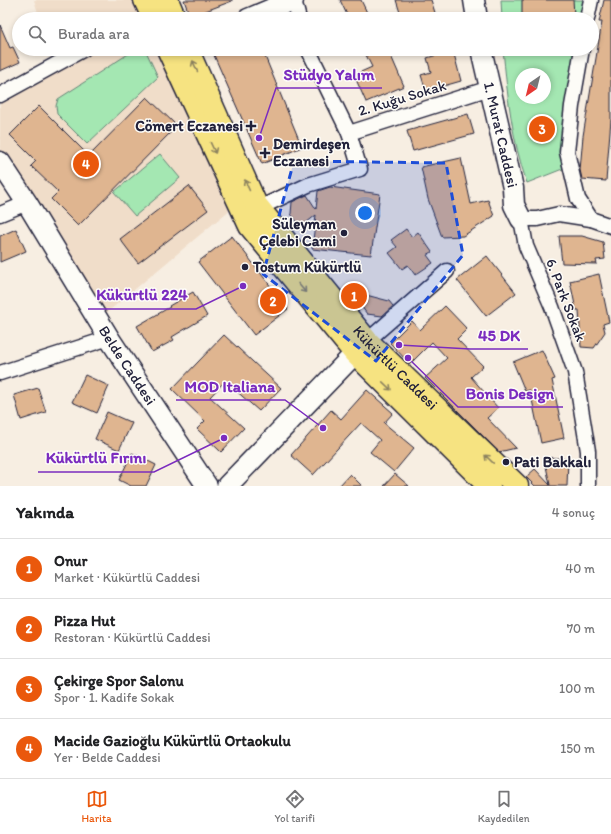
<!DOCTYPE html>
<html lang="tr">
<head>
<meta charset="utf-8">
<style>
  :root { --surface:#fff; --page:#f6f6f6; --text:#202124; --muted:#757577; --line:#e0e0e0; --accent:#ea580c }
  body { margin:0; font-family:Itim,sans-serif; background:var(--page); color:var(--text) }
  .compass { position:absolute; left:515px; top:68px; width:36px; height:36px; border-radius:50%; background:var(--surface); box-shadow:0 2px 6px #0003; rotate:215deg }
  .you { position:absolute; left:365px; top:213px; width:14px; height:14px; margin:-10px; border:3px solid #fff; border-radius:50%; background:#1a73e8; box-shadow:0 0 0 6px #1a73e833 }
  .badge { display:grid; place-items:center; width:26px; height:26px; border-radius:50%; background:var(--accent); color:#fff; font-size:13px; font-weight:700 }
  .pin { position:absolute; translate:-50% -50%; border:2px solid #fff; box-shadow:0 1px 4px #0006 }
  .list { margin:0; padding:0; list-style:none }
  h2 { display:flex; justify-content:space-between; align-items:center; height:52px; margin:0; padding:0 16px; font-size:17px }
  h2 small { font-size:13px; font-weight:400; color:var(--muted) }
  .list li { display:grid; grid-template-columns:26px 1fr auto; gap:12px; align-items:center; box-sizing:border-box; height:60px; padding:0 16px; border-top:1px solid var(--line) }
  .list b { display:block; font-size:15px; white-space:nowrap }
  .list p { margin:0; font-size:13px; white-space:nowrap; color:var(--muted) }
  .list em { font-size:13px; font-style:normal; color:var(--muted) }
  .icon { flex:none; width:22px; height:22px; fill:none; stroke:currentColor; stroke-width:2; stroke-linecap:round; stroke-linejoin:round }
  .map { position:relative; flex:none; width:611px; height:486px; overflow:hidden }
  .search { position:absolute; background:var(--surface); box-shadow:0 2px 6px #0003; left:12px; right:12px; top:12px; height:44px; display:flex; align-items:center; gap:10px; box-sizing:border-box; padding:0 14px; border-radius:22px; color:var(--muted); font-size:15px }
  .sheet { height:292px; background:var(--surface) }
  nav { display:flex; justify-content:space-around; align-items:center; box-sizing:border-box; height:56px; border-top:1px solid var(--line); background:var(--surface); font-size:11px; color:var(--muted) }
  nav a { display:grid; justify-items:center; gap:2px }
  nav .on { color:var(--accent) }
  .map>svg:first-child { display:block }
  .built { fill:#f0ddc9 }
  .green { fill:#a4e7b2; stroke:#638476; fill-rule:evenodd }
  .building { fill:#dfb590; stroke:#22223b }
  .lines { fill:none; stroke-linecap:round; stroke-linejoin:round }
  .street-casing { stroke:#22223b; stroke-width:17 }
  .secondary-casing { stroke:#22223b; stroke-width:23 }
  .primary-casing { stroke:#22223b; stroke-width:25 }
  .street { stroke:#fdfcf7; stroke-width:14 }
  .secondary { stroke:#fdfcf7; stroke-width:20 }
  .primary { stroke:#f6e381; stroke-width:22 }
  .oneway { stroke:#8c825e }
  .marked { fill:#1d4ed8; fill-opacity:0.2; stroke:#1d4ed8; stroke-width:3; stroke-dasharray:8 5; stroke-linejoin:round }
  .poi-dot { fill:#22223b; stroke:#fdfcf7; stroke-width:1.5 }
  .labels { text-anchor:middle; stroke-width:3; stroke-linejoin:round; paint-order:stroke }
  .street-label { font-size:15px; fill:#22223b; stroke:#fdfcf7 }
  .poi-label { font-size:15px; font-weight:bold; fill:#22223b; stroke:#fdfcf7; text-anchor:start }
  .leader { fill:none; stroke:#7b2cbf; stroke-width:1.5 }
  .callout-dot { fill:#7b2cbf; stroke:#fdfcf7; stroke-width:1.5 }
  .callout-label { font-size:16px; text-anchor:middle; font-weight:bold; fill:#7b2cbf; stroke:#fdfcf7; stroke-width:3; stroke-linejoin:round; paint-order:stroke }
</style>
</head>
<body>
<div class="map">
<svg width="611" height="486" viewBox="0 0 611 486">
  <rect width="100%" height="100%" fill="#f7eee2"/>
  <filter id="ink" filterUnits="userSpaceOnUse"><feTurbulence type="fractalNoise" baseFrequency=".025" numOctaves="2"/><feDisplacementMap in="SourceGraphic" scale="8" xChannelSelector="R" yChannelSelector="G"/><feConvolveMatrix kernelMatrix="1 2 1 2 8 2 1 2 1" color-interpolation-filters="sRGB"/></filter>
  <g filter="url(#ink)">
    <g class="built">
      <path d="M34,0H145L154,19H40Z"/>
      <path d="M53,49H168L238,203L98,320L0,164V95L60,62Z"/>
    </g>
    <g class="green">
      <path d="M501,0H591L587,19H502Z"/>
      <path d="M136,49H145L158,77L87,144L57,114L56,106L58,99Z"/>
      <path d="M503,49H582L570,166L527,183C512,141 507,93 503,49ZM521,74H545V98H521Z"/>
      <path d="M160,154L180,178L135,216L114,192Z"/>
    </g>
    <g class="building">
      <path d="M184,0H232V1L190,17Z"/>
      <path d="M340,0H361L370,19H349Z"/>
      <path d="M396,0H431L437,19H402Z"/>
      <path d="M522,0H573L574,15L522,17Z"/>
      <path d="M604,0H611V119L606,181L582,179L580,170L583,136L602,22H599Z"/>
      <path d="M0,25L10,48L13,47L20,62L0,71Z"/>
      <path d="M225,49H262L302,147L262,164L213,53Z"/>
      <path d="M363,49H388L404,86L366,102L354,75L372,67Z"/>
      <path d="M453,50L461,81L426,91L421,75L431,72L427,58Z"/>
      <path d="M147,97L177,126L78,226L51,199L58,192L31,166L36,161L10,135L39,106L89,156Z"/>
      <path d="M468,114L474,134L413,151L407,131Z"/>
      <path d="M461,158L471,204L488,200L494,216L463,236L442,237L428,199L421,167Z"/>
      <path d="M189,186L208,210L138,263L120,239Z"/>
      <path d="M330,187L380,194L371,255L312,249L316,215L301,227L291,214L292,202L307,195L316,209L318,191Z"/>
      <path d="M16,229L26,251L0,262V236Z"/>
      <path d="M406,229L412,237L418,232L432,252L427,255L433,263L415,275L408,265L402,269L389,253L397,247L391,240Z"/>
      <path d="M232,236L288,309L254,335L198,262Z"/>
      <path d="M559,236H582L603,242L605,259L596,260L597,264L562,263Z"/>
      <path d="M487,256L516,293L486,316L457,280Z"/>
      <path d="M599,274L609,322L603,324L605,332L594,348L581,347L579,310H576L570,281Z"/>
      <path d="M193,292L207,316L172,337L174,340L152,352L137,326L170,307L169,306Z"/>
      <path d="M366,295L389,301L393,306L382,316L367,314L358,302Z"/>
      <path d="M445,306L467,329L457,339L483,366L471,377L498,408L487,418L516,448L499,452L425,378L447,358L432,342L410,364L390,343L412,321L420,330Z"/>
      <path d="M224,335L281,388L259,411L225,381L210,397L244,428L221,452L197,429L205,421L172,389Z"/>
      <path d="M542,350L555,379L552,380L564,438L541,443L530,390L525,391L513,362Z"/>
      <path d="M85,375L109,386L97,413L72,402Z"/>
      <path d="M38,388L46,412L21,420L14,395Z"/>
      <path d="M367,390L393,413L384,423L414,448L394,472L370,452L380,440L361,423L313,475L291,455L331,410L341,419Z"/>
      <path d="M107,412L132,423L119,450L95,439Z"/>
      <path d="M132,453L156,465L146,486H131L119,480Z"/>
      <path d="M544,457L568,459L567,486H535L526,477L535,469L550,485Z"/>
      <path d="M350,474L362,486H339Z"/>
      <path d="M395,474L409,486H384Z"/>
    </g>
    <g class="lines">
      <defs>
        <g id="street">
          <path d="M294,0L299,19"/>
          <path d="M587,19L591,0"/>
          <path d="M308,49L349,133"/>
          <path d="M582,49L572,106L567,152L578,199L591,219"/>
          <path d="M0,95L84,49"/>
          <path d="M259,208L308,185L360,169L349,133L490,88"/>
          <path d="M0,214L27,203"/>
          <path d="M367,341L447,271"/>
          <path d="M0,373L109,338"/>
          <path d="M588,486V451L575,372L552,307L526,246L521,219H537L559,214L591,219L611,226"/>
        </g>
        <g id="secondary">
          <path d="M474,0L477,19"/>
          <path d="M248,19L293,0"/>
          <path id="s1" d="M481,49L513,188L514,205L521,219"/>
          <path id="s2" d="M0,162L27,203L109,338L207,486"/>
          <path d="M227,486L367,341"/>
        </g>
        <g id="primary">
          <path d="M145,0L154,19"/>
          <path d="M167,0L175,19"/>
          <path d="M168,49L250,226L355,353L489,486"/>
          <path id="s3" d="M187,49L256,205L367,341L517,486"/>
        </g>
      </defs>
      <use href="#street" class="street-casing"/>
      <use href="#secondary" class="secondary-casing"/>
      <use href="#primary" class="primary-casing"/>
      <use href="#street" class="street"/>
      <use href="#secondary" class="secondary"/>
      <use href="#primary" class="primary"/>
    </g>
    <defs><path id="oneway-shaft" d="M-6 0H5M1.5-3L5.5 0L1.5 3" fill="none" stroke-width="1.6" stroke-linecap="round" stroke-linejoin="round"/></defs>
    <g class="oneway">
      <use href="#oneway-shaft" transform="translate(195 66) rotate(-114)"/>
      <use href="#oneway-shaft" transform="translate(213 148) rotate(65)"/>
      <use href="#oneway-shaft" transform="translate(247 185) rotate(-114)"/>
      <use href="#oneway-shaft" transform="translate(302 288) rotate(50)"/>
      <use href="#oneway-shaft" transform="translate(387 386) rotate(44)"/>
      <use href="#oneway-shaft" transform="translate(489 459) rotate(-136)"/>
    </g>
  </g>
  <path class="marked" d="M294,161L446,163L463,255L376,361L263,274Z"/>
  <g class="poi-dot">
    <path d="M249 120h4v4h4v4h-4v4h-4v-4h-4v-4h4z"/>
    <path d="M263 147h4v4h4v4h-4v4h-4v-4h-4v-4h4z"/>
    <circle cx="344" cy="233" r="4"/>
    <circle cx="245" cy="267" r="4"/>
    <circle cx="506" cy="462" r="4"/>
  </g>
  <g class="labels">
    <g class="street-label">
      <text transform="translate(402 98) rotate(-17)" y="5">2. Kuğu Sokak</text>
      <text dy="5" stroke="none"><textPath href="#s1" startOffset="88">1. Murat Caddesi</textPath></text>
      <text transform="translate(566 300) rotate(69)" y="5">6. Park Sokak</text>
      <text dy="5" stroke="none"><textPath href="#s2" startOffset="240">Belde Caddesi</textPath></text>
      <text dy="5" stroke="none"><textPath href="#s3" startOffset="385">Kükürtlü Caddesi</textPath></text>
    </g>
    <g class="poi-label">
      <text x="243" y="131" text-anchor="end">Cömert Eczanesi</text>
      <text x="273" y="149">Demirdeşen<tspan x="273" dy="17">Eczanesi</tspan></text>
      <text x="336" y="229" text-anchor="end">Süleyman<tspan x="336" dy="17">Çelebi Cami</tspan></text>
      <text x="253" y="272">Tostum Kükürtlü</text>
      <text x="514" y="467">Pati Bakkalı</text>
    </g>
  </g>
  <path class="leader" d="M259 138L276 88H382M243 286L196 309H88M399 345L470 349H528M323 428L285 400H176M408 358L458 407H563M224 438L154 472H38"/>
  <g class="callout-dot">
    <circle cx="259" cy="138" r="4"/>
    <circle cx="243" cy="286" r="4"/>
    <circle cx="399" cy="345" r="4"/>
    <circle cx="323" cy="428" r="4"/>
    <circle cx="408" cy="358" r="4"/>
    <circle cx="224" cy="438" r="4"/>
  </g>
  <g class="callout-label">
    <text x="329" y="80">Stüdyo Yalım</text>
    <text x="142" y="300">Kükürtlü 224</text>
    <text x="499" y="341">45 DK</text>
    <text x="230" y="392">MOD Italiana</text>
    <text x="510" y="399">Bonis Design</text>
    <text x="96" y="463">Kükürtlü Fırını</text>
  </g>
</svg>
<svg class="compass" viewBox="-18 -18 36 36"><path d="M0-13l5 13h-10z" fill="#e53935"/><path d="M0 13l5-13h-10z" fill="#757577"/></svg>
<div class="you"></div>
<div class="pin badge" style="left:354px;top:296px">1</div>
<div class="pin badge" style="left:273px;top:301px">2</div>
<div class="pin badge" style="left:542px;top:129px">3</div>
<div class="pin badge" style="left:86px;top:164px">4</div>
<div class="search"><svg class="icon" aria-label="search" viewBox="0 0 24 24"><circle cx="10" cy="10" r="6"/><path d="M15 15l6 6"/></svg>Burada ara</div>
</div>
<section class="sheet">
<h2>Yakında<small>4 sonuç</small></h2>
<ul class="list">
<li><span class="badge">1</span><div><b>Onur</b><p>Market · Kükürtlü Caddesi</p></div><em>40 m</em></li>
<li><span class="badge">2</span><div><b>Pizza Hut</b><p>Restoran · Kükürtlü Caddesi</p></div><em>70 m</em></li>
<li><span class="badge">3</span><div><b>Çekirge Spor Salonu</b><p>Spor · 1. Kadife Sokak</p></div><em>100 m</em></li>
<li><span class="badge">4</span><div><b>Macide Gazioğlu Kükürtlü Ortaokulu</b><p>Yer · Belde Caddesi</p></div><em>150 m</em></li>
</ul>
</section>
<nav>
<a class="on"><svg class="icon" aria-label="map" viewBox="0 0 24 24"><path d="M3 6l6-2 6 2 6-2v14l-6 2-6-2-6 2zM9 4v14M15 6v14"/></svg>Harita</a>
<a><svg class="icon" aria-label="directions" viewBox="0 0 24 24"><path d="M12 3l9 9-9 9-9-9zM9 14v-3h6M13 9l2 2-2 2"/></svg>Yol tarifi</a>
<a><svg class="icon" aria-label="saved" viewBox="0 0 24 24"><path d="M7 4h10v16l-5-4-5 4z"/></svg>Kaydedilen</a>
</nav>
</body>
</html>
